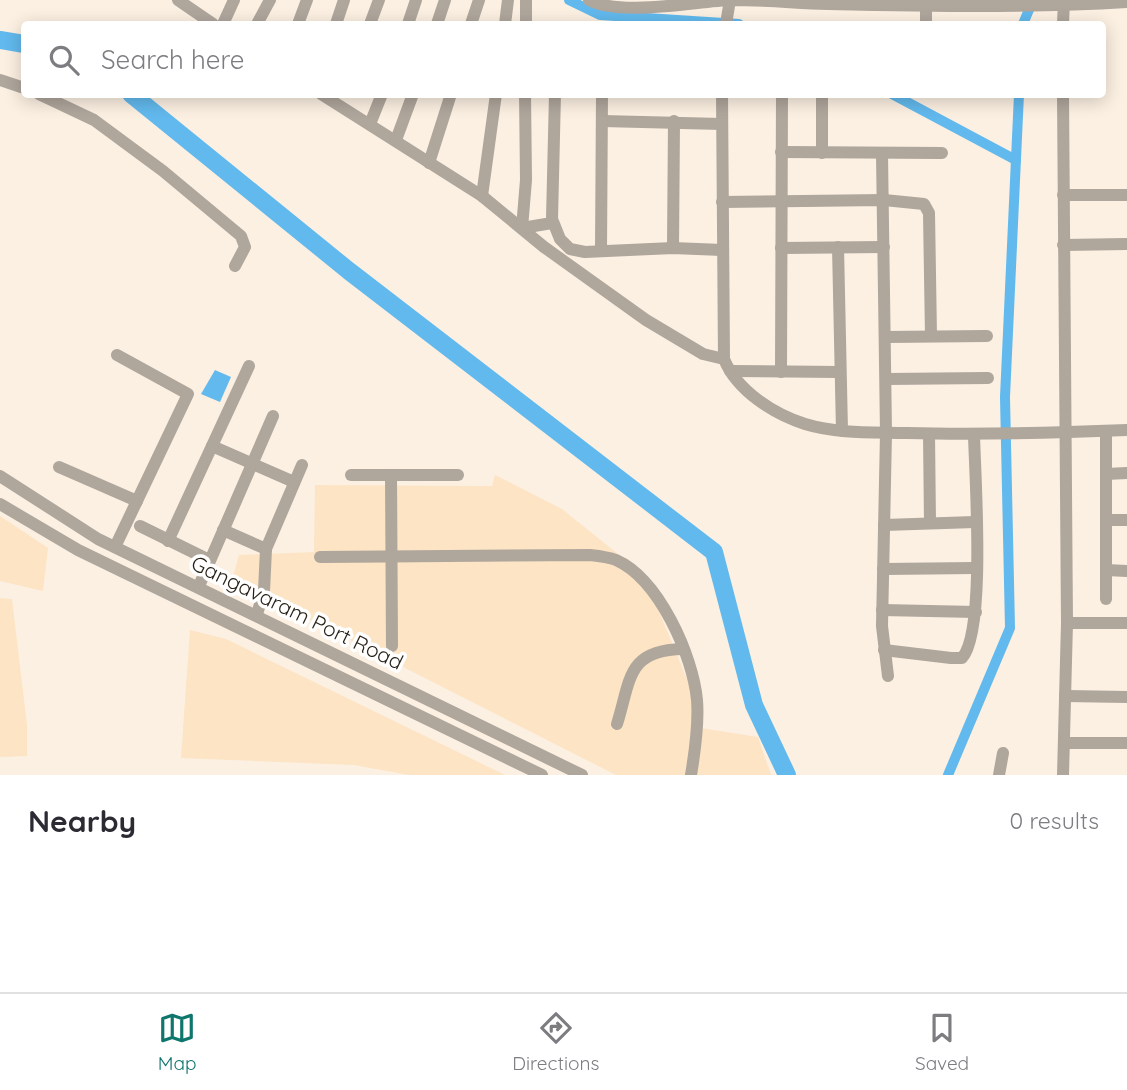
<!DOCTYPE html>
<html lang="en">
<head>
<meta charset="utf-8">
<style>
  :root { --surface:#fff; --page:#f2f2f3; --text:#2b2b33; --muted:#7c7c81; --line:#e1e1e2; --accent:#0f766e }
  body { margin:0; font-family:Quicksand,sans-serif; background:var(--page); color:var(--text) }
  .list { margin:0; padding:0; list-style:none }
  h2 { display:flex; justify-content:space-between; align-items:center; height:91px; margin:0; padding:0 28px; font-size:30px }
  h2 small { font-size:23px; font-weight:400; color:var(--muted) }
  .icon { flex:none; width:38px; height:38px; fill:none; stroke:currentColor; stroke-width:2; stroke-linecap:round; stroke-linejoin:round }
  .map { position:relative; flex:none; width:1127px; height:775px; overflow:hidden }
  .search { position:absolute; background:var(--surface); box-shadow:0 4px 18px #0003; left:21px; right:21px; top:21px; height:77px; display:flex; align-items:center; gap:18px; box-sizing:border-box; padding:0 24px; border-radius:7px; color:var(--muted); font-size:26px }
  .sheet { height:217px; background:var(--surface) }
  nav { display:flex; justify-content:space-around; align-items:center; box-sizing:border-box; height:98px; border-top:2px solid var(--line); background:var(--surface); font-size:19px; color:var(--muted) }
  nav a { display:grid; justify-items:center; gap:4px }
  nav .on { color:var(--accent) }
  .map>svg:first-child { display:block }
  .built { fill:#fce4c5 }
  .water { fill:#62b9ed }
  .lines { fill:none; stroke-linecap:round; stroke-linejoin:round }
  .canal { stroke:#62b9ed; stroke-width:10 }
  .river { stroke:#62b9ed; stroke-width:18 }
  .minor { stroke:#afa69c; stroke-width:12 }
  .labels { text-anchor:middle; stroke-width:7; stroke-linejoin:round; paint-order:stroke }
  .street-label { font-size:21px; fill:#282118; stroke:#fff }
</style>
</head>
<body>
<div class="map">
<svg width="1127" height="775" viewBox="0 0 1127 775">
  <rect width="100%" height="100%" fill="#fcf0e2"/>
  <g class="built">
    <path d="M495,475L562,509L644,575L694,696V727L758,737L771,775H616L232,580L239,555L314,552L315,485L492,486Z"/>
    <path d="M0,516L48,548L43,591L0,581Z"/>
    <path d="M0,598L12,599L27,725V756L0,757Z"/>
    <path d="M190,630L226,639L505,775H409L354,765L181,758Z"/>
  </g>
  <path class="water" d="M215,370L231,377L220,402L201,394Z"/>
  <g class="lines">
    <g class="canal">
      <path d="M569,0L600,15L739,24"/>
      <path d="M1023,24L1033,0"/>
      <path d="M892,94L1016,160"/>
      <path d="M948,775L1010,628L1005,397L1019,94"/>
    </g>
    <g class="river">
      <path d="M0,40L24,44"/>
      <path d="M131,94L349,271L714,552L754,705L787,775"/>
    </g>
    <g class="minor">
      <path d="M178,0L213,24"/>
      <path d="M589,0C621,17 696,1 732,0C764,0 796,3 828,4C927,6 1028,8 1127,2"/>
      <path d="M926,5V24"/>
      <path d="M223,24L234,0"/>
      <path d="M257,24L270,0"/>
      <path d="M298,24L307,0"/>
      <path d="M336,24L344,0"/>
      <path d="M370,24L379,0"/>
      <path d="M408,24L416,0"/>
      <path d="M437,24L445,0"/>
      <path d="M471,24L479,0"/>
      <path d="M505,24L508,0"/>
      <path d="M526,24V0"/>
      <path d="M726,24L730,0"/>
      <path d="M1063,24L1064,0"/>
      <path d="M0,80L24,88"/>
      <path d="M39,94L94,120L163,171L241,236L245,247L235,266"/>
      <path d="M321,94L482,196L544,247L646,320L703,354L724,359"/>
      <path d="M525,94L526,180L522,228L552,223"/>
      <path d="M555,94L552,219L560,239L570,249L585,252L673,248L722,250"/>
      <path d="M722,94L724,359C737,391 774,414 805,424C838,434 873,432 907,433C981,435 1053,433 1127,430"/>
      <path d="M1063,94L1067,623L1063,775"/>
      <path d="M602,121L722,124"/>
      <path d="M370,124L382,94"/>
      <path d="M396,140L413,94"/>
      <path d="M781,152L942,153"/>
      <path d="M822,153V94"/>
      <path d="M882,154L886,433L882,626L888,676"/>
      <path d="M429,163L451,94"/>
      <path d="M1063,195H1127"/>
      <path d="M482,196L496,94"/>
      <path d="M722,202L884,200L924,204L929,213L931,336"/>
      <path d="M1063,245L1127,244"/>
      <path d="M838,247L842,431"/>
      <path d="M673,248L674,121"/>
      <path d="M781,248L884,247"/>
      <path d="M601,251L602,94"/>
      <path d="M886,337L987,336"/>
      <path d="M730,371L839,372"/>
      <path d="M781,372L782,94"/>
      <path d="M886,379L988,378"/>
      <path d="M1106,431V599"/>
      <path d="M929,434L930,523"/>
      <path d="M212,446L294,482"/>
      <path d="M59,467L137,501"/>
      <path d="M1106,474L1127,473"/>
      <path d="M351,475H458"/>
      <path d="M391,475L392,646"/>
      <path d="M0,476L98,539L582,775"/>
      <path d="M0,504L78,550L542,775"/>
      <path d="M1106,520H1127"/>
      <path d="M884,525L975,522"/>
      <path d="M140,526L209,560"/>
      <path d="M223,530L266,549"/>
      <path d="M168,541L249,366"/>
      <path d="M115,547L188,394L117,355"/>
      <path d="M320,557L590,555C599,556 608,557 616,560C659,579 693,656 697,700C699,724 695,751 691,775"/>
      <path d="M883,569L975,568"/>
      <path d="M1106,570L1127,571"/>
      <path d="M199,586L273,416"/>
      <path d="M882,610L976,612"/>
      <path d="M257,614L264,591L266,549L302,465"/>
      <path d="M1067,623H1127"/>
      <path d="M884,650L951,658H962C986,632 975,477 974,435"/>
      <path d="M1065,696L1127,697"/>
      <path d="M617,724C631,679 627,650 683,649"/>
      <path d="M1064,743H1127"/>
      <path d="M999,775L1003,753"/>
    </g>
  </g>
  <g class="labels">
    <g class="street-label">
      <text transform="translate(297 613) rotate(26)" y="7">Gangavaram Port Road</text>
    </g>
  </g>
</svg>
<div class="search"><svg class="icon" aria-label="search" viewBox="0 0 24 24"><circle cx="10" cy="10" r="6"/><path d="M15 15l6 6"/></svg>Search here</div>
</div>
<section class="sheet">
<h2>Nearby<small>0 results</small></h2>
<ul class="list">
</ul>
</section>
<nav>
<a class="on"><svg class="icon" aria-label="map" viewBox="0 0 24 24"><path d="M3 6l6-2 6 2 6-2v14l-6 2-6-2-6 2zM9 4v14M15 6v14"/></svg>Map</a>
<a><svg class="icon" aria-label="directions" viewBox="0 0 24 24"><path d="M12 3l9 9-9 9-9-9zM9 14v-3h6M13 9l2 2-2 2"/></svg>Directions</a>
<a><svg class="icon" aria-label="saved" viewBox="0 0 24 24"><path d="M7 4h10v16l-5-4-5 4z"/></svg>Saved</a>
</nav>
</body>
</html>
